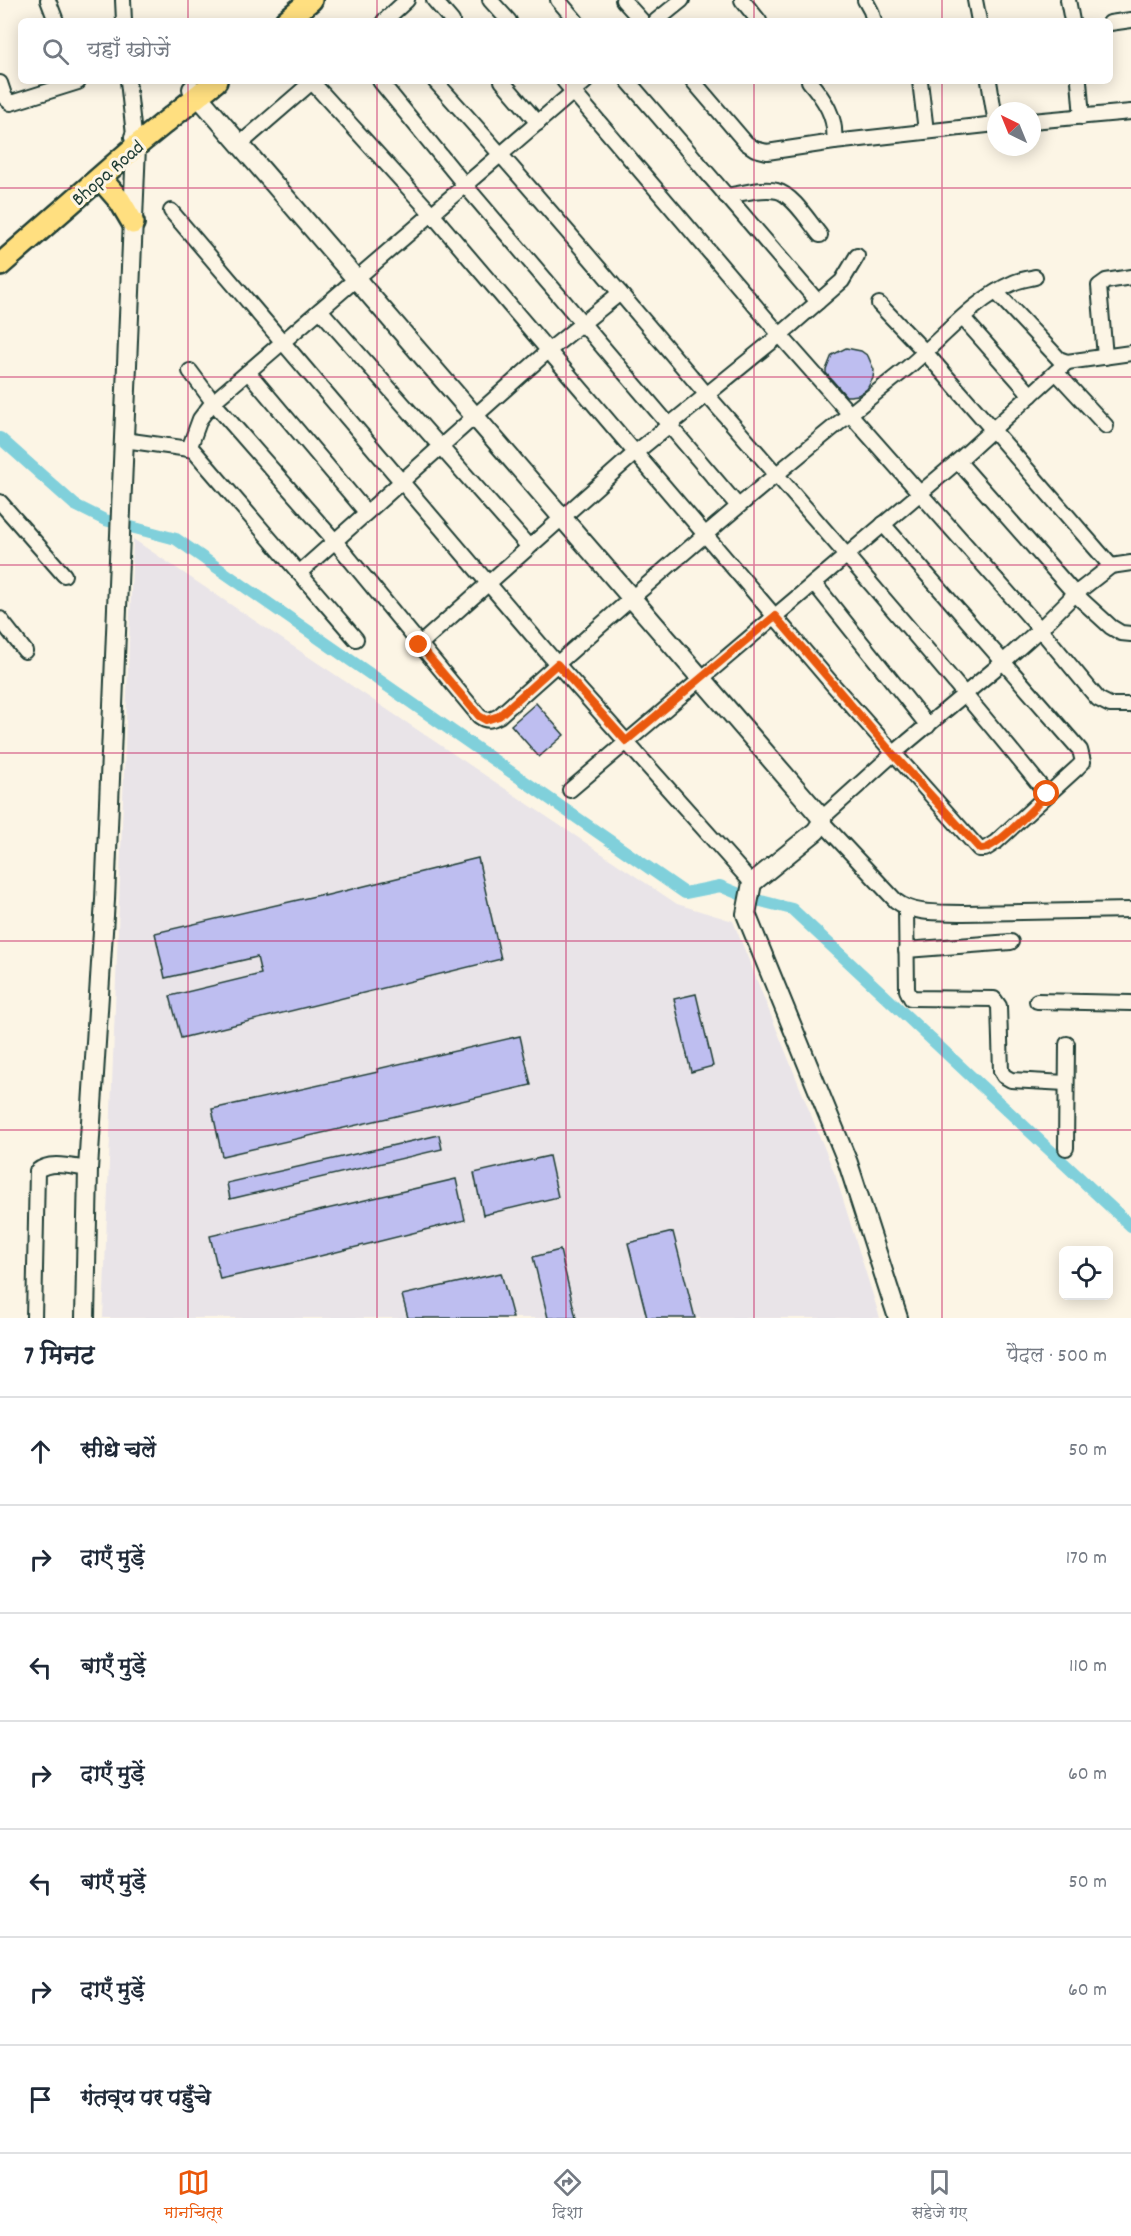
<!DOCTYPE html>
<html lang="hi">
<head>
<meta charset="utf-8">
<style>
  :root { --surface:#fff; --page:#f2f2f3; --text:#1f2937; --muted:#747a83; --line:#e0e1e3; --accent:#ea580c }
  body { margin:0; font-family:Dekko,"Playpen Sans Deva",sans-serif; background:var(--page); color:var(--text) }
  .controls { position:absolute; right:18px; bottom:18px; display:grid; overflow:hidden; border-radius:9px; box-shadow:0 3px 15px #0003 }
  .controls button { width:54px; height:54px; display:grid; place-items:center; padding:0; border:0; border-bottom:2px solid var(--line); background:var(--surface); color:var(--text); font:30px sans-serif }
  .compass { position:absolute; left:987px; top:102px; width:54px; height:54px; border-radius:50%; background:var(--surface); box-shadow:0 3px 15px #0003; rotate:317deg }
  .stop { position:absolute; width:18px; height:18px; margin:-14px; border:4px solid #ea580c; border-radius:50%; background:#fff }
  .stop.end { background:#ea580c; border-color:#fff; box-shadow:0 2px 6px #0008 }
  .list { margin:0; padding:0; list-style:none }
  h2 { display:flex; justify-content:space-between; align-items:center; height:78px; margin:0; padding:0 24px; font-size:26px }
  h2 small { font-size:20px; font-weight:400; color:var(--muted) }
  .list li { display:grid; grid-template-columns:39px 1fr auto; gap:18px; align-items:center; box-sizing:border-box; height:108px; padding:0 24px; border-top:2px solid var(--line) }
  .list b { display:block; font-size:22px; white-space:nowrap }
  .list em { font-size:20px; font-style:normal; color:var(--muted) }
  .icon { flex:none; width:33px; height:33px; fill:none; stroke:currentColor; stroke-width:2; stroke-linecap:round; stroke-linejoin:round }
  .map { position:relative; flex:none; width:1131px; height:1318px; overflow:hidden }
  .search { position:absolute; background:var(--surface); box-shadow:0 3px 15px #0003; left:18px; right:18px; top:18px; height:66px; display:flex; align-items:center; gap:15px; box-sizing:border-box; padding:0 21px; border-radius:9px; color:var(--muted); font-size:22px }
  .sheet { height:834px; background:var(--surface) }
  nav { display:flex; justify-content:space-around; align-items:center; box-sizing:border-box; height:84px; border-top:2px solid var(--line); background:var(--surface); font-size:16px; color:var(--muted) }
  nav a { display:grid; justify-items:center; gap:3px }
  nav .on { color:var(--accent) }
  .map>svg:first-child { display:block }
  .built { fill:#e9e4e8 }
  .lines { fill:none; stroke-linecap:round; stroke-linejoin:round }
  .canal { stroke:#80d0db; stroke-width:12 }
  .building { fill:#bebef0; stroke:#1f3d34; stroke-width:1.5 }
  .street-casing { stroke:#1f3d34; stroke-width:18 }
  .secondary-casing { stroke:#1f3d34; stroke-width:22 }
  .primary-casing { stroke:#1f3d34; stroke-width:26 }
  .street { stroke:#fcf5e5; stroke-width:14 }
  .secondary { stroke:#fcf5e5; stroke-width:18 }
  .primary { stroke:#ffdf80; stroke-width:21 }
  .route { stroke:#ea580c; stroke-width:8 }
  .grid { fill:none; stroke:#c2185b; stroke-width:1.5; stroke-opacity:0.55 }
  .labels { text-anchor:middle; stroke-width:6; stroke-linejoin:round; paint-order:stroke }
  .street-label { font-size:20px; fill:#1f3d34; stroke:#fcf5e5 }
</style>
</head>
<body>
<div class="map">
<svg width="1131" height="1318" viewBox="0 0 1131 1318">
  <rect width="100%" height="100%" fill="#fcf5e5"/>
  <filter id="ink" filterUnits="userSpaceOnUse"><feTurbulence type="fractalNoise" baseFrequency=".0167" numOctaves="2"/><feDisplacementMap in="SourceGraphic" scale="12" xChannelSelector="R" yChannelSelector="G"/><feConvolveMatrix kernelMatrix="1 2 1 2 8 2 1 2 1" color-interpolation-filters="sRGB"/></filter>
  <g filter="url(#ink)">
    <path class="built" d="M133,539L677,904L733,921L836,1177L880,1318H103Z"/>
    <g class="lines">
      <path class="canal" d="M0,438L75,505L105,520L176,539L685,893L720,886L749,898L792,909L1131,1226"/>
    </g>
    <g class="building">
      <path d="M846,348L861,351L868,356L874,370L873,378L867,389L858,395L850,396H846L826,373V370L832,355Z"/>
      <path d="M536,703L564,735L539,757L511,725Z"/>
      <path d="M478,858L501,959L181,1038L170,996L261,974L257,957L165,978L155,933L324,894V896Z"/>
      <path d="M696,994L713,1066L691,1072L674,999Z"/>
      <path d="M520,1036L531,1085L222,1156L212,1109L378,1072L377,1069Z"/>
      <path d="M439,1135L442,1149L230,1199L227,1183Z"/>
      <path d="M549,1156L558,1197L483,1215L474,1173Z"/>
      <path d="M456,1179L465,1220L284,1265L220,1279L210,1236Z"/>
      <path d="M673,1232L695,1318H647L628,1243Z"/>
      <path d="M560,1250L576,1318H548L533,1257Z"/>
      <path d="M501,1273L513,1318H408L402,1295Z"/>
    </g>
    <g class="lines">
      <defs>
        <g id="street">
          <path d="M48,0L56,21"/>
          <path d="M123,0L124,21"/>
          <path d="M434,0L452,21"/>
          <path d="M490,0L509,21"/>
          <path d="M558,0L576,21"/>
          <path d="M623,0L642,21"/>
          <path d="M742,0L759,21"/>
          <path d="M865,0L871,11L874,21"/>
          <path d="M975,0L979,21"/>
          <path d="M1068,0L1072,21"/>
          <path d="M384,21L407,0"/>
          <path d="M656,21L682,0"/>
          <path d="M1110,23L1131,20"/>
          <path d="M128,81L134,135"/>
          <path d="M380,81L464,184L738,506"/>
          <path d="M435,81C526,181 613,285 701,388C818,522 935,656 1047,794"/>
          <path d="M502,81L538,123"/>
          <path d="M628,81L818,302"/>
          <path d="M693,81L746,143L755,149L767,152L834,142C837,117 824,99 809,81"/>
          <path d="M920,81L926,131"/>
          <path d="M1079,81L1082,117"/>
          <path d="M312,82L432,214L834,686L979,849H985L996,842L1077,768L1083,762L1080,750L883,524"/>
          <path d="M0,83L5,98L11,103L78,82"/>
          <path d="M1032,121L1131,112"/>
          <path d="M834,142L996,124L989,81"/>
          <path d="M239,145L313,81"/>
          <path d="M726,196C741,194 762,187 777,191C792,194 810,223 820,235"/>
          <path d="M171,211L557,664L752,883"/>
          <path d="M857,256L842,281L780,335L1040,629L1098,699L1110,705H1131"/>
          <path d="M996,292L1059,359L1067,362L1131,353"/>
          <path d="M879,304L926,353L1111,566"/>
          <path d="M320,310L529,547"/>
          <path d="M963,318L1031,395"/>
          <path d="M1105,357L1099,286L1106,281L1131,277"/>
          <path d="M190,371L213,402L334,540L479,716C487,722 491,720 499,716C632,596 767,479 907,368C940,341 974,299 1013,283C1019,280 1027,279 1035,277"/>
          <path d="M248,372L366,512"/>
          <path d="M1056,372L1106,426"/>
          <path d="M124,440L189,449L194,451L356,639"/>
          <path d="M189,449L200,419L213,402L586,81"/>
          <path d="M958,461L1075,594L1111,627L1121,633L1131,634"/>
          <path d="M0,502L64,575"/>
          <path d="M299,573L548,351L620,293"/>
          <path d="M814,583L928,726"/>
          <path d="M0,619L25,651"/>
          <path d="M419,645L635,453L780,335L564,81"/>
          <path d="M570,790L958,461L1067,362"/>
          <path d="M821,819L893,754L1002,663L1040,629L1075,594L1111,566L1131,563"/>
          <path d="M822,822L896,901C914,915 941,912 963,913L1131,910"/>
          <path d="M906,908L907,990L911,998L994,999L999,1006L1001,1071L1004,1076L1011,1080L1066,1083"/>
          <path d="M906,950L1011,942"/>
          <path d="M1037,1001L1131,1003"/>
          <path d="M1066,1148L1067,1044"/>
          <path d="M34,1318L37,1171C50,1160 72,1167 88,1169"/>
        </g>
        <g id="secondary">
          <path d="M192,89L819,815L822,822L816,831L752,883L746,914L848,1163L898,1318"/>
          <path d="M85,1318L88,1169L105,900L136,146L134,137"/>
        </g>
        <g id="primary">
          <path d="M286,21L311,0"/>
          <path d="M100,178L120,201L133,223"/>
          <path d="M0,265L136,146L216,81"/>
        </g>
      </defs>
      <use href="#street" class="street-casing"/>
      <use href="#secondary" class="secondary-casing"/>
      <use href="#primary" class="primary-casing"/>
      <use href="#street" class="street"/>
      <use href="#secondary" class="secondary"/>
      <use href="#primary" class="primary"/>
    </g>
  </g>
  <g class="lines" filter="url(#ink)">
    <path class="route" d="M419,645L479,716L486,720L499,716L557,664L626,741L775,616L893,754L980,849C995,851 1035,806 1047,794"/>
  </g>
  <path class="grid" d="M188,0V21M377,0V21M566,0V21M754,0V21M942,0V21M188,81V1318M377,81V1318M566,81V1318M754,81V1318M942,81V1318M0,188H1131M0,377H1131M0,565H1131M0,753H1131M0,941H1131M0,1130H1131"/>
  <g class="labels">
    <g class="street-label">
      <text transform="translate(107 172) rotate(-41)" y="7">Bhopa Road</text>
    </g>
  </g>
</svg>
<div class="controls">
<button><svg class="icon" aria-label="locate" viewBox="0 0 24 24"><circle cx="12" cy="12" r="6"/><path d="M12 2v4M12 18v4M2 12h4M18 12h4"/></svg></button>
</div>
<svg class="compass" viewBox="-18 -18 36 36"><path d="M0-13l5 13h-10z" fill="#e53935"/><path d="M0 13l5-13h-10z" fill="#747a83"/></svg>
<div class="stop" style="left:1047px;top:794px"></div>
<div class="stop end" style="left:419px;top:645px"></div>
<div class="search"><svg class="icon" aria-label="search" viewBox="0 0 24 24"><circle cx="10" cy="10" r="6"/><path d="M15 15l6 6"/></svg>यहाँ खोजें</div>
</div>
<section class="sheet">
<h2>7 मिनट<small>पैदल · 500 m</small></h2>
<ul class="list">
<li><svg class="icon" aria-label="ahead" viewBox="0 0 24 24"><path d="M12 20V5M6 11l6-6 6 6"/></svg><div><b>सीधे चलें</b></div><em>50 m</em></li>
<li><svg class="icon" aria-label="right" viewBox="0 0 24 24"><path d="M7 20v-9h11M14 6l5 5-5 5"/></svg><div><b>दाएँ मुड़ें</b></div><em>170 m</em></li>
<li><svg class="icon" aria-label="left" viewBox="0 0 24 24"><path d="M17 20v-9H6M10 6l-5 5 5 5"/></svg><div><b>बाएँ मुड़ें</b></div><em>110 m</em></li>
<li><svg class="icon" aria-label="right" viewBox="0 0 24 24"><path d="M7 20v-9h11M14 6l5 5-5 5"/></svg><div><b>दाएँ मुड़ें</b></div><em>60 m</em></li>
<li><svg class="icon" aria-label="left" viewBox="0 0 24 24"><path d="M17 20v-9H6M10 6l-5 5 5 5"/></svg><div><b>बाएँ मुड़ें</b></div><em>50 m</em></li>
<li><svg class="icon" aria-label="right" viewBox="0 0 24 24"><path d="M7 20v-9h11M14 6l5 5-5 5"/></svg><div><b>दाएँ मुड़ें</b></div><em>60 m</em></li>
<li><svg class="icon" aria-label="arrive" viewBox="0 0 24 24"><path d="M6 21V4h12l-3 4 3 4H6"/></svg><div><b>गंतव्य पर पहुँचे</b></div></li>
</ul>
</section>
<nav>
<a class="on"><svg class="icon" aria-label="map" viewBox="0 0 24 24"><path d="M3 6l6-2 6 2 6-2v14l-6 2-6-2-6 2zM9 4v14M15 6v14"/></svg>मानचित्र</a>
<a><svg class="icon" aria-label="directions" viewBox="0 0 24 24"><path d="M12 3l9 9-9 9-9-9zM9 14v-3h6M13 9l2 2-2 2"/></svg>दिशा</a>
<a><svg class="icon" aria-label="saved" viewBox="0 0 24 24"><path d="M7 4h10v16l-5-4-5 4z"/></svg>सहेजे गए</a>
</nav>
</body>
</html>
